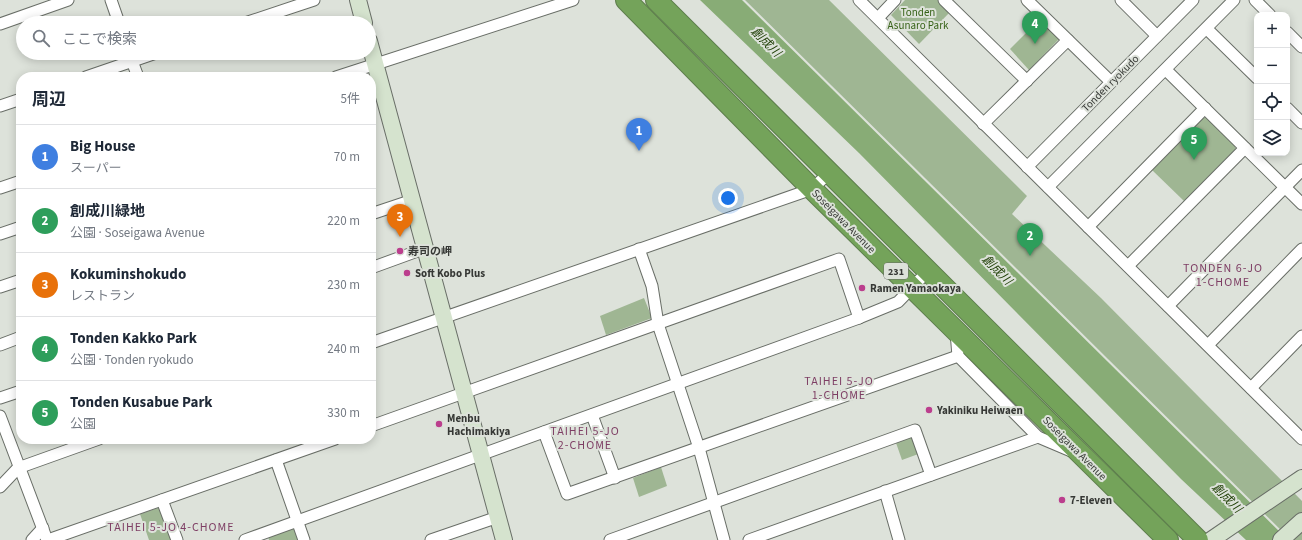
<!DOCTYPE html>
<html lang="ja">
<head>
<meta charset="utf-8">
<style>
  :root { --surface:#fff; --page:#f2f2f3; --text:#1f2937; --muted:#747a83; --line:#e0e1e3; --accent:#7c3aed }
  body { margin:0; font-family:"Source Sans 3","Noto Sans JP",sans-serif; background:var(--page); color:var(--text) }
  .controls { position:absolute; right:12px; top:12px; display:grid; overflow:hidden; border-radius:8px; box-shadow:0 2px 10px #0003 }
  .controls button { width:36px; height:36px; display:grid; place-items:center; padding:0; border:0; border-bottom:1px solid var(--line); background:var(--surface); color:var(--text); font:20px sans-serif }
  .you { position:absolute; left:728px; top:198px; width:14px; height:14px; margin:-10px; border:3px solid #fff; border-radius:50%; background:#1a73e8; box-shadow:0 0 0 6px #1a73e833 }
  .badge { display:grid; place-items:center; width:26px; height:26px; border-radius:50%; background:var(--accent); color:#fff; font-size:13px; font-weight:700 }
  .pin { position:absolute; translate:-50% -33px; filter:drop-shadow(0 1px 2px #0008) }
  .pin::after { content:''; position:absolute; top:21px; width:14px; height:12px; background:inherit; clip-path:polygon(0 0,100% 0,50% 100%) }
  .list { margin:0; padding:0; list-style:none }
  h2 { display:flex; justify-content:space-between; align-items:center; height:52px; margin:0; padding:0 16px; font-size:17px }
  h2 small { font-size:13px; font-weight:400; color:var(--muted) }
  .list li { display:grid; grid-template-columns:26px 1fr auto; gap:12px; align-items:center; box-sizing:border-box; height:64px; padding:0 16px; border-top:1px solid var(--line) }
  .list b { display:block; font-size:15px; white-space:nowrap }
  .list p { margin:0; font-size:13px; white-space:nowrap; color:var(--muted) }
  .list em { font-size:13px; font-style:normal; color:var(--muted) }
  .icon { flex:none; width:22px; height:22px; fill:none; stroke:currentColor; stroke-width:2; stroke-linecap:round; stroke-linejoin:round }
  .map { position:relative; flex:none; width:1302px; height:540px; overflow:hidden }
  .search { position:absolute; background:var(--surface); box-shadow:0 2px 10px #0003; left:16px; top:16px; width:360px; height:44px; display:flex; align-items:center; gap:10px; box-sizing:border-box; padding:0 14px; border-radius:22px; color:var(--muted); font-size:15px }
  .panel { position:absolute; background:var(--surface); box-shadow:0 2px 10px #0003; left:16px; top:72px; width:360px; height:372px; border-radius:16px }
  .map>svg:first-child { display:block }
  .green { fill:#9fb693 }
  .water { fill:#88ac76 }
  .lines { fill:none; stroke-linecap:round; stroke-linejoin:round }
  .street-casing { stroke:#696e67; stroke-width:13 }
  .secondary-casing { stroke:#696e67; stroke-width:18 }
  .highway-casing { stroke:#5e7e4d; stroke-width:22 }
  .street { stroke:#fff; stroke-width:11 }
  .secondary { stroke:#d5e3ce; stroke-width:16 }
  .highway { stroke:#74a35a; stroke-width:20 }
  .poi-dot { fill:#bb3e8d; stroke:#dde2da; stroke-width:1.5 }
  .labels { text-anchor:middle; stroke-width:4; stroke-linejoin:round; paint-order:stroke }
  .shield { fill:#dde2da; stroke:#686b66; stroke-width:1 }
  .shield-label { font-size:10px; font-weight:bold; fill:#363835 }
  .park-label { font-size:11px; fill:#366217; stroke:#dde2da }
  .street-label { font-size:11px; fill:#363835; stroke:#dde2da }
  .poi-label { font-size:11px; font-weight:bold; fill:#363835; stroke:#dde2da; text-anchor:start }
  .water-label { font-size:12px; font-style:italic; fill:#1d3d03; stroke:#dde2da }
  .neighbourhood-label { font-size:12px; letter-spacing:1px; fill:#7e3e64; stroke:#dde2da }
</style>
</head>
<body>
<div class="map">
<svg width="1302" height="540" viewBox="0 0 1302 540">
  <rect width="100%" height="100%" fill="#dde2da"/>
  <g class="green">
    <path d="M745,0H829L1027,196L1012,214L1101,298L1302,501V540H1291Z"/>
    <path d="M905,0H938L950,12L919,44L891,15Z"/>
    <path d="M1041,18L1060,38L1029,70L1010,49Z"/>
    <path d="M1203,118H1209L1235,146L1236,150L1184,201L1152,170Z"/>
    <path d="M644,298L652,318L606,335L600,316Z"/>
    <path d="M913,434L921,453L902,460L895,440Z"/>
    <path d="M661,467L667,486L639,497L633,478Z"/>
    <path d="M161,507L172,540H149L140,514Z"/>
    <path d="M298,521L304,540H269L267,532Z"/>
  </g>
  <path class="water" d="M700,0H742L1288,540H1246L1181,479L859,153Z"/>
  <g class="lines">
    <defs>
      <g id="street">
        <path d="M111,0L119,23"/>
        <path d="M859,0L1302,439"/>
        <path d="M944,0L1027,81"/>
        <path d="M1027,0L1111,82"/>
        <path d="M1121,0L1157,36"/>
        <path d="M1255,0L1270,15"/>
        <path d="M878,18L895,0"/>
        <path d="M245,23L314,0"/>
        <path d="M0,24L68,0"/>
        <path d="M1207,29L1257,78"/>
        <path d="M1287,32L1302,47"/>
        <path d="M129,53L138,77"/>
        <path d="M1166,70L1302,204"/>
        <path d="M86,77L156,53"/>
        <path d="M336,77L573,0"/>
        <path d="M0,106L21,99"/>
        <path d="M1287,108L1302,123"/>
        <path d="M983,124L1068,40"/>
        <path d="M1027,167L1193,0"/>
        <path d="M1048,187L1234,0"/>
        <path d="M0,188L21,181"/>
        <path d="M371,214L413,200"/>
        <path d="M1088,227L1205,108"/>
        <path d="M0,234L21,227"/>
        <path d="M639,249L652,286L658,324L699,448L724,540"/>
        <path d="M1128,266L1245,148"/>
        <path d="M371,268L426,248"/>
        <path d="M0,287L21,280"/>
        <path d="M1168,306L1302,170"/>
        <path d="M956,332L958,356L1038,437L1071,451"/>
        <path d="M371,343L812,189L829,173"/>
        <path d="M0,345L21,337"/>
        <path d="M1208,345L1302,249"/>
        <path d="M1251,388L1302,336"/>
        <path d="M0,398L21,391"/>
        <path d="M592,415L615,478"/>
        <path d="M0,416L47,540"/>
        <path d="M371,426L839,259L859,318"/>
        <path d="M544,432L567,494L958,356"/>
        <path d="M276,460L304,540"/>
        <path d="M0,487L18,468L99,439"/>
        <path d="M885,491L899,540"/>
        <path d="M162,500L177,540"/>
        <path d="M32,540L43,528"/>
        <path d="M48,540L335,439"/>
        <path d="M245,540L859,318L898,302L928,271"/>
        <path d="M431,540L498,517"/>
        <path d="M610,540L915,430L931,475"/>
        <path d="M749,540L1038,437"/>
      </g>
      <g id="secondary">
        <path d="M358,0L364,23"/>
        <path d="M369,41L504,540"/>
        <path d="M1211,540L1302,478"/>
        <path d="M1281,540L1302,521"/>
      </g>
      <g id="highway">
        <path d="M626,0L812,189L1168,540"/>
        <path d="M656,0L1198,540"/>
      </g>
    </defs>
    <use href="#street" class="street-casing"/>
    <use href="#secondary" class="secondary-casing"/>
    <use href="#highway" class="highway-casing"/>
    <use href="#street" class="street"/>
    <use href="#secondary" class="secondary"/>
    <use href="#highway" class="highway"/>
  </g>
  <g class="poi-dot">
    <circle cx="400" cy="251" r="4"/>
    <circle cx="407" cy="273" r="4"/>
    <circle cx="862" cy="288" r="4"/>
    <circle cx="929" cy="410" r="4"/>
    <circle cx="439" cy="424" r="4"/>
    <circle cx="1062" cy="500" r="4"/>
  </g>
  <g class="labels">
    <rect class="shield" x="884" y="263" width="24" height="16" rx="3"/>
    <g class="shield-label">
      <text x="896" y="275">231</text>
    </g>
    <g class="park-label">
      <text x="918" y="16">Tonden<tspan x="918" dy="13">Asunaro Park</tspan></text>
    </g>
    <g class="street-label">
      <text transform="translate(1110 83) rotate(-45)" y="4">Tonden ryokudo</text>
      <text transform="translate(844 221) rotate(45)" y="4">Soseigawa Avenue</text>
      <text transform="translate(1075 448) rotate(45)" y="4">Soseigawa Avenue</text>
    </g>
    <g class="poi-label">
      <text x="408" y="255">寿司の岬</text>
      <text x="415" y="277">Soft Kobo Plus</text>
      <text x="870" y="292">Ramen Yamaokaya</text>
      <text x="937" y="414">Yakiniku Heiwaen</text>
      <text x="447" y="422">Menbu<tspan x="447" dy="13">Hachimakiya</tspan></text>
      <text x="1070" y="504">7-Eleven</text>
    </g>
    <g class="water-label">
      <text transform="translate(766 42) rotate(45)" y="4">創成川</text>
      <text transform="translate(997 270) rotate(45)" y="4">創成川</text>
      <text transform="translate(1227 498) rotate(45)" y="4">創成川</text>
    </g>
    <g class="neighbourhood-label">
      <text x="1223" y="272">TONDEN 6-JO<tspan x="1223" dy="14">1-CHOME</tspan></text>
      <text x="839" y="385">TAIHEI 5-JO<tspan x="839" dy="14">1-CHOME</tspan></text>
      <text x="585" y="435">TAIHEI 5-JO<tspan x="585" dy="14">2-CHOME</tspan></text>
      <text x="171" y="531">TAIHEI 5-JO 4-CHOME</text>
    </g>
  </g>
</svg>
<div class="controls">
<button>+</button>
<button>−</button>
<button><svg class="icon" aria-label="locate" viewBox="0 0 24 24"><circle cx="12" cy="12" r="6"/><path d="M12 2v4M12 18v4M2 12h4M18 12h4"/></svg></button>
<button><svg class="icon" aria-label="layers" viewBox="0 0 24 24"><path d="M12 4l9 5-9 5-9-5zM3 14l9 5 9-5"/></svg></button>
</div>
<div class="you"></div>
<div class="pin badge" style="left:639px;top:151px;background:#3f7fe0">1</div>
<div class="pin badge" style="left:1030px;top:256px;background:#2e9e5b">2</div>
<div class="pin badge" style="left:400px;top:237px;background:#e8710a">3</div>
<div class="pin badge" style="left:1035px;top:44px;background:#2e9e5b">4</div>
<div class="pin badge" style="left:1194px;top:160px;background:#2e9e5b">5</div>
<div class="search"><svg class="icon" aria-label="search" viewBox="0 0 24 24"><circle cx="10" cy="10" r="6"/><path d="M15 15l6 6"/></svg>ここで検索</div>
<section class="panel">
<h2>周辺<small>5件</small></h2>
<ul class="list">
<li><span class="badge" style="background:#3f7fe0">1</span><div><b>Big House</b><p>スーパー</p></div><em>70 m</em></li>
<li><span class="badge" style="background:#2e9e5b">2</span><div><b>創成川緑地</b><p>公園 · Soseigawa Avenue</p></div><em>220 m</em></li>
<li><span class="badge" style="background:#e8710a">3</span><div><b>Kokuminshokudo</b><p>レストラン</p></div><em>230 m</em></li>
<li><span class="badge" style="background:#2e9e5b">4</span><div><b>Tonden Kakko Park</b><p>公園 · Tonden ryokudo</p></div><em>240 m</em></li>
<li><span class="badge" style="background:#2e9e5b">5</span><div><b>Tonden Kusabue Park</b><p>公園</p></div><em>330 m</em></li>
</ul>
</section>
</div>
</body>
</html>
